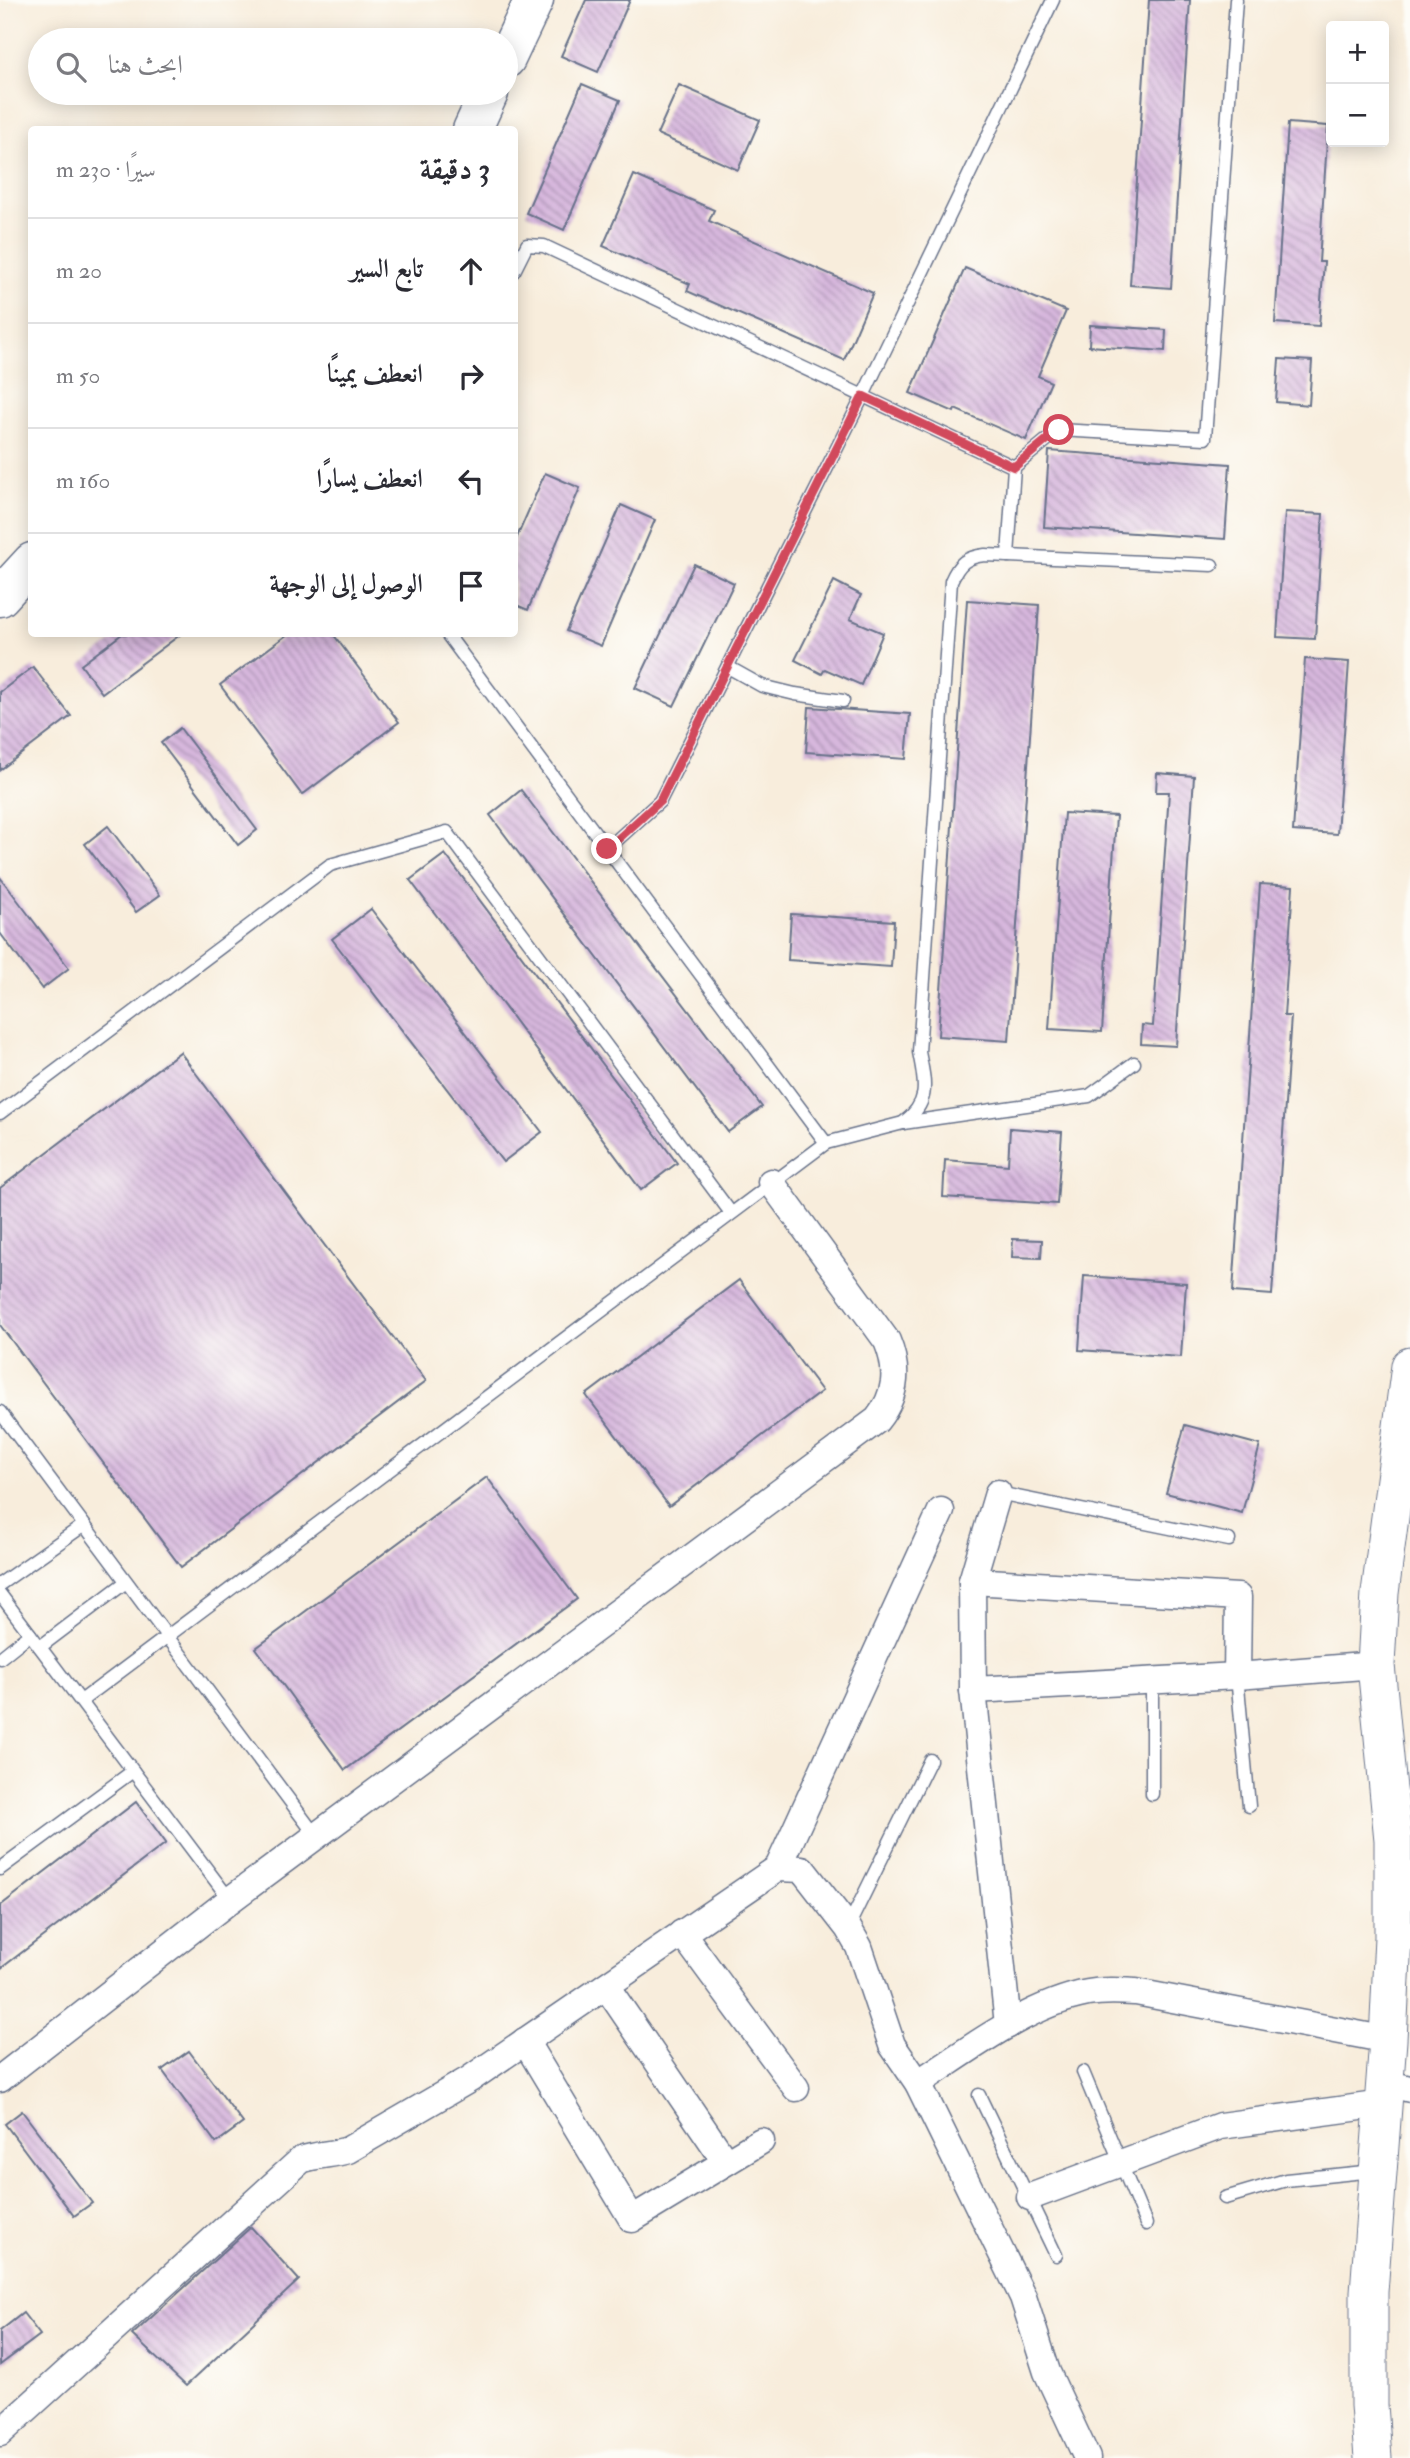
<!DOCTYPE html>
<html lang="ar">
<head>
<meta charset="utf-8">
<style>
  :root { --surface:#fff; --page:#f2f2f3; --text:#2b2b33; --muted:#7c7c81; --line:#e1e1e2 }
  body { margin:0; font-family:"IM FELL Double Pica",Amiri,serif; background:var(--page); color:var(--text); direction:rtl }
  .controls { position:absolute; right:21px; top:21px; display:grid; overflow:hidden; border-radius:7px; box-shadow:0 4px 18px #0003 }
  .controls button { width:63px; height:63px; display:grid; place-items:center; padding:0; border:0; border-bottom:2px solid var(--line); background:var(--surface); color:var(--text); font:35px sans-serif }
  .stop { position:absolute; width:21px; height:21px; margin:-16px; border:5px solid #d1495b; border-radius:50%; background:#fff }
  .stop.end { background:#d1495b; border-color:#fff; box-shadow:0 2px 7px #0008 }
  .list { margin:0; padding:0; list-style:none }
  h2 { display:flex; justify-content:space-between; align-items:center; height:91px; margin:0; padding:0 28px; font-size:30px }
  h2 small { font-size:23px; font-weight:400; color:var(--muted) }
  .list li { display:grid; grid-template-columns:46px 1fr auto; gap:21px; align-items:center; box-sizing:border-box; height:105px; padding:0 28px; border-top:2px solid var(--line) }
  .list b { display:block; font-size:26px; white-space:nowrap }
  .list em { font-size:23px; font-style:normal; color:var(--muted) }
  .icon { flex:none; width:38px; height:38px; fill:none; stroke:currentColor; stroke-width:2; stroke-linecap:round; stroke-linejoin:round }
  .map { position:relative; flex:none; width:1410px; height:2458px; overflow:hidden; direction:ltr }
  .search { position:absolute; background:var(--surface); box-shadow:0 4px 18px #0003; left:28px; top:28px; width:490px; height:77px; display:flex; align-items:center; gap:18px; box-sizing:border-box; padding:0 24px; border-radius:38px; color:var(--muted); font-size:26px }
  .panel { position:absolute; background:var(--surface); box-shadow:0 4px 18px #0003; left:28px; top:126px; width:490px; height:511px; border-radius:7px; direction:rtl }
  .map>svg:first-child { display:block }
  .building { fill:url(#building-back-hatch) }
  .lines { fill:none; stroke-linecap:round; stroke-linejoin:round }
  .lane-casing { stroke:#68728a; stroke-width:15 }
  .street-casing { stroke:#68728a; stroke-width:29 }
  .secondary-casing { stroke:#68728a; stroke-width:39 }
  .primary-casing { stroke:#68728a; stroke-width:41 }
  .lane { stroke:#fff; stroke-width:12 }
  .street { stroke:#fff; stroke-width:26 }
  .secondary { stroke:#fff; stroke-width:37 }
  .primary { stroke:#fff; stroke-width:38 }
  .route { stroke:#d1495b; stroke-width:9 }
</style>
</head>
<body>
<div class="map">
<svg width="1410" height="2458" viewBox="0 0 1410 2458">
  <defs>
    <pattern id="building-back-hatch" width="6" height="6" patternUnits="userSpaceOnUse" patternTransform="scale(1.75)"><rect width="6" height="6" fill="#d7b7dd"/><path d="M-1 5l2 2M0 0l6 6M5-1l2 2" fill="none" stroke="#ae95b6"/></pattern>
  </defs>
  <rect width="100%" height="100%" fill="#fdfcf7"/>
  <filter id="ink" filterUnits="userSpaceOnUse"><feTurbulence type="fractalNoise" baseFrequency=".0143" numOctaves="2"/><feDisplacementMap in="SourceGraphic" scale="14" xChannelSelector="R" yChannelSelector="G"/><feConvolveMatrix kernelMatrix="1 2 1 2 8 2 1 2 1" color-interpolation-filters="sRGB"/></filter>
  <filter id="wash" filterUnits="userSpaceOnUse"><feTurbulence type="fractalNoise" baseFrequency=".00686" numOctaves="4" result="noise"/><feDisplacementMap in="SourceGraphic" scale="28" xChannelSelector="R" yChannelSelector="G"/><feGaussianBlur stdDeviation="1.57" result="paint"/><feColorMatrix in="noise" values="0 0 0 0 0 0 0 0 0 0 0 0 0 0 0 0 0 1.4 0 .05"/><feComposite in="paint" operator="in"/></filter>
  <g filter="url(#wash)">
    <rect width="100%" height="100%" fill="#f8eddc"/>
    <g id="blocks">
      <g class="building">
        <path d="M586,0H630L598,72L561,56Z"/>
        <path d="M1149,0H1190L1171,288L1130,285Z"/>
        <path d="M582,84L620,100L564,230L526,213Z"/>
        <path d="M679,85L760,120L738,170L657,134Z"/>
        <path d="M1288,123L1328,126L1319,262H1324L1319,326L1275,323Z"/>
        <path d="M634,175L714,210L709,221L873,293L844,360L687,291L690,284L603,246Z"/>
        <path d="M965,268L1066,311L1038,376L1051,382L1026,440L955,409L954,412L910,393Z"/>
        <path d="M1090,325L1166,330L1165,351L1089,346Z"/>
        <path d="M1279,359L1312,361L1309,405L1276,402Z"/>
        <path d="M1049,451L1230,464L1225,539L1044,527Z"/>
        <path d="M545,473L580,488L528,610L514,604V544Z"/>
        <path d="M621,505L655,520L601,646L566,631Z"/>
        <path d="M1285,512L1323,514L1315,639L1277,637Z"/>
        <path d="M694,564L734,583L674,706L635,688Z"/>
        <path d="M834,581L861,595L850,619L883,633L861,685L825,669L822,674L795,660Z"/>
        <path d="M967,600L1039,605L1009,1041L938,1036Z"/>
        <path d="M122,634H181L102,693L81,665Z"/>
        <path d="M288,634H333L399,722L302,795L220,685Z"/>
        <path d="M1305,659L1349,662L1337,834L1293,831Z"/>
        <path d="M33,667L71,716L0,770V692Z"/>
        <path d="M809,707L910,714L906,759L806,752Z"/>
        <path d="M180,728L257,830L238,845L161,743Z"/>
        <path d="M1157,773L1194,776L1176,1046L1141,1044L1142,1025L1153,1026L1169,792H1156Z"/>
        <path d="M521,790L762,1107L728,1132L490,815Z"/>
        <path d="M1064,813L1116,816L1102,1032L1049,1029Z"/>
        <path d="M108,826L160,895L136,912L85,844Z"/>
        <path d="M445,854L677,1163L641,1190L410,880Z"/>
        <path d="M0,877L69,968L42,989L0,933Z"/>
        <path d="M1260,884L1293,886L1284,1016H1291L1272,1295L1233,1292Z"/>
        <path d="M371,909L542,1132L503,1162L332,939Z"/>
        <path d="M791,914L894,921L891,967L788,960Z"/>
        <path d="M180,1052L426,1381L181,1567L0,1325V1188Z"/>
        <path d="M1010,1128L1062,1132L1057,1204L943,1197L945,1160L1008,1165Z"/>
        <path d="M1013,1239L1042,1240L1041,1258L1012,1257Z"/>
        <path d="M1084,1276L1186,1283L1181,1357L1079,1350Z"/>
        <path d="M739,1280L822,1391L669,1506L586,1395Z"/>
        <path d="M1185,1425L1260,1445L1242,1513L1166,1493Z"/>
        <path d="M487,1477L577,1599L345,1770L256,1648Z"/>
        <path d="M136,1802L166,1843L0,1969V1906Z"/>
        <path d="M189,2051L243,2123L216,2143L162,2070Z"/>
        <path d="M22,2111L92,2203L74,2216L5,2124Z"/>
        <path d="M251,2227L299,2280L186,2386L132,2335Z"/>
        <path d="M23,2313L40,2335L0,2365V2331Z"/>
      </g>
    </g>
  </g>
  <g filter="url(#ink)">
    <use href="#blocks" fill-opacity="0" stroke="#68728a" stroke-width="2"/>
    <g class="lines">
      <defs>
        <g id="lane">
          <path d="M514,271L527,245L544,246L1014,467L1008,556"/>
          <path d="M1014,467L1059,430L1205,438L1236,0"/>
          <path d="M728,667L762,686L795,694L843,701"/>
          <path d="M607,849L660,801L863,396L1053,0"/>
          <path d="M0,1113L330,865L447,832L731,1213"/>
          <path d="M903,1123C931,1102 925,1083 919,1052L951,581C959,563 966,557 985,555L1212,565"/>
          <path d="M826,1143L903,1123L1089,1096L1134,1063"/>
          <path d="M0,1412L316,1836"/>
          <path d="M998,1493L1229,1540"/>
          <path d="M0,1584L84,1525"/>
          <path d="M0,1594L230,1900"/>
          <path d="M40,1647L126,1582"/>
          <path d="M0,1658L30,1634"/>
          <path d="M1237,1676L1249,1806"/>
          <path d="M1152,1681V1794"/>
          <path d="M81,1701L826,1143L447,634"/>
          <path d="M0,1869L133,1771"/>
          <path d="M848,1927L930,1760"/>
          <path d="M1083,2072L1146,2224"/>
          <path d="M979,2095L1056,2255"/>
          <path d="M1225,2198L1286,2180L1374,2171"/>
        </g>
        <g id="street">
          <path d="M998,1493L972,1581L973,1690L1008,2025"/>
          <path d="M972,1581L1238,1597L1237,1676"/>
          <path d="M973,1690L1237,1676L1376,1665"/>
          <path d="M778,1868L802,1869L848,1928L859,1947L892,2045L918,2083L1023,2297L1047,2372L1087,2458"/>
          <path d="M682,1933L796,2088"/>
          <path d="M606,1986L726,2162"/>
          <path d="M525,2041L632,2219L761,2141"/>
          <path d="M0,2079L230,1900L877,1420C897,1395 899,1370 887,1341L771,1182"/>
          <path d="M918,2083C967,2051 1028,2004 1088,1993C1104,1990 1119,1991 1136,1992L1388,2040"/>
          <path d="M1386,2083L1410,2089"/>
          <path d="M1030,2197L1220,2126L1383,2104"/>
          <path d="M0,2433L301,2160C317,2154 332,2155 348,2150L470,2079L778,1868L941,1511"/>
        </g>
        <path id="secondary" d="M1373,2458L1369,2405V2292L1388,2040L1393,1937V1840L1376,1665L1380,1593L1410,1366"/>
        <g id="primary">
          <path d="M506,59L534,0"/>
          <path d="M472,130L489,93"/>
          <path d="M0,597L32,562"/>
        </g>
      </defs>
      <use href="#lane" class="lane-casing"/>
      <use href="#street" class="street-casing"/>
      <use href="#secondary" class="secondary-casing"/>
      <use href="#primary" class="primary-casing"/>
      <use href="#lane" class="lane"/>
      <use href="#street" class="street"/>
      <use href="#secondary" class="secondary"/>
      <use href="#primary" class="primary"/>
    </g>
  </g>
  <g class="lines" filter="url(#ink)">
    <path class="route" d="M607,849L660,801L863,396L1014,467L1059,430"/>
  </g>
</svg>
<div class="controls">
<button>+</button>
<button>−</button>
</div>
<div class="stop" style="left:1059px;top:430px"></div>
<div class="stop end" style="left:607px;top:849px"></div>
<div class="search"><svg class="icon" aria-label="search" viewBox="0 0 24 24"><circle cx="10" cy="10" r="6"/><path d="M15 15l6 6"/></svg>ابحث هنا</div>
<section class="panel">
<h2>3 دقيقة<small>سيرًا · 230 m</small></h2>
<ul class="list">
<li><svg class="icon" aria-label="ahead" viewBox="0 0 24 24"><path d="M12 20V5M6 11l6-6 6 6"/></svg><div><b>تابع السير</b></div><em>20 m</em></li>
<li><svg class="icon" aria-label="right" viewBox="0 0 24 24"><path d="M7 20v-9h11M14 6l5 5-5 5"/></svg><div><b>انعطف يمينًا</b></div><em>50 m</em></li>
<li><svg class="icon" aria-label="left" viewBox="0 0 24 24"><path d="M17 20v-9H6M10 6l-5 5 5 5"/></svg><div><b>انعطف يسارًا</b></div><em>160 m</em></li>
<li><svg class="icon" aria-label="arrive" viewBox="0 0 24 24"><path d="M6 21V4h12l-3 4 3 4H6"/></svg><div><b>الوصول إلى الوجهة</b></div></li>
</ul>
</section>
</div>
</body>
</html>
